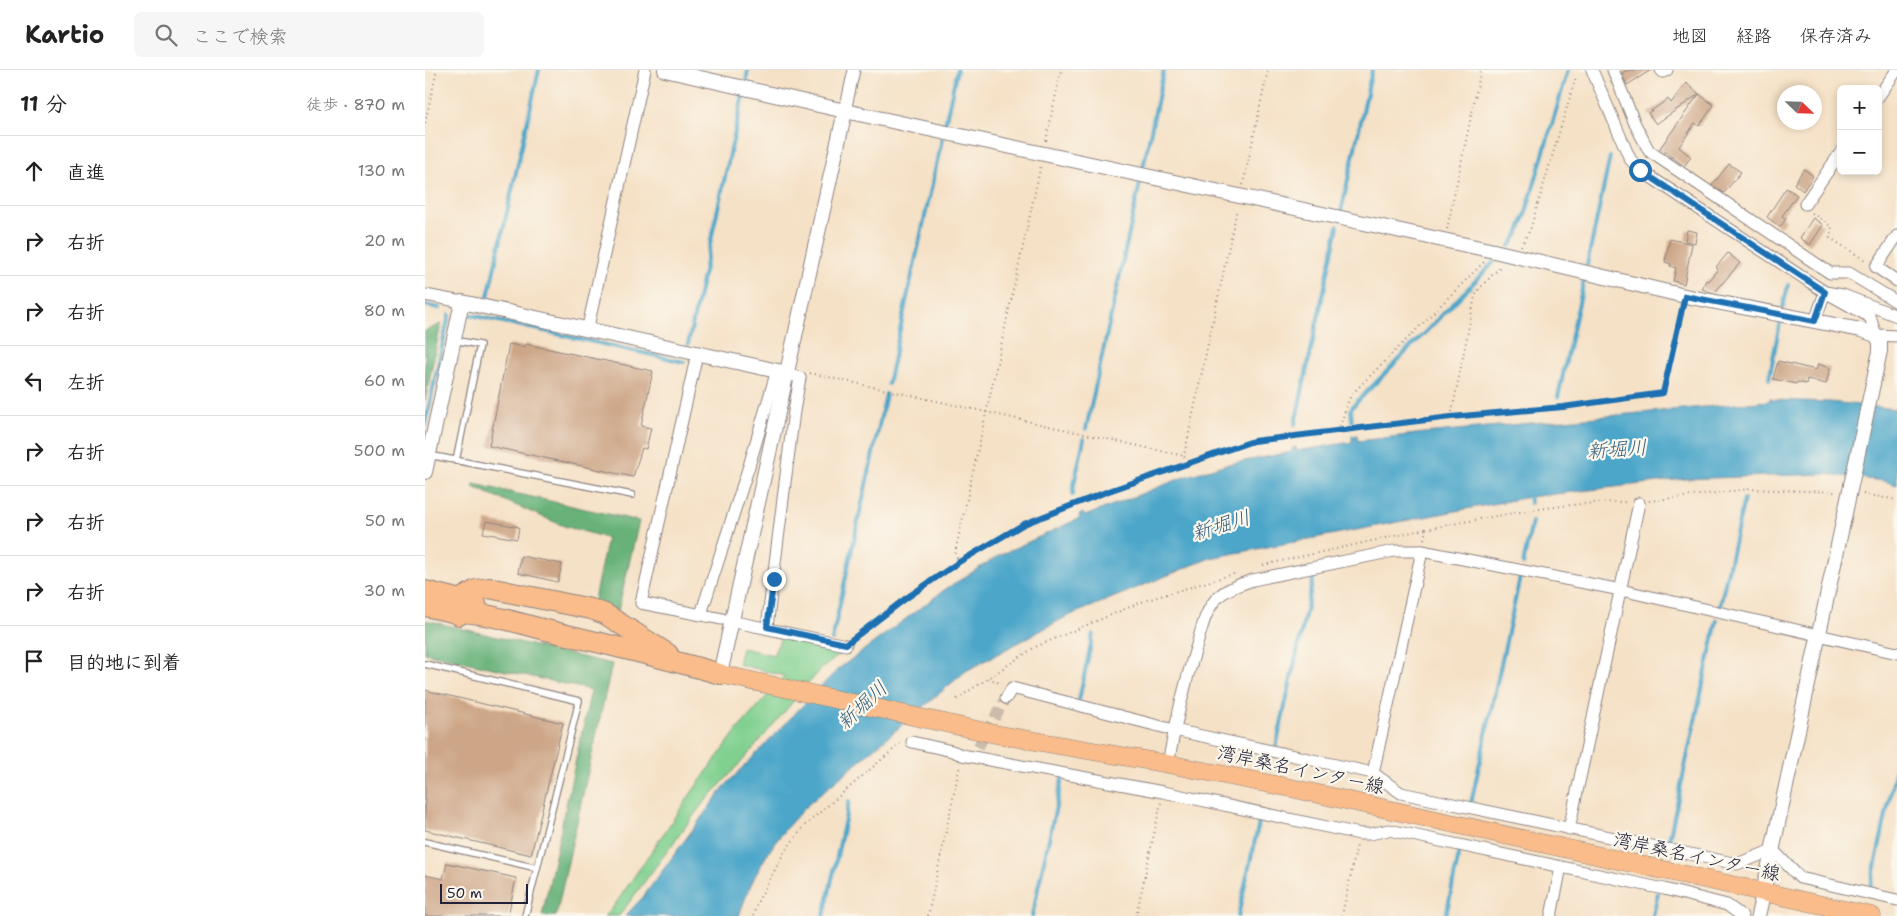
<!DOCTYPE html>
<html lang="ja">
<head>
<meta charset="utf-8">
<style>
  :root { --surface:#fff; --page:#f6f6f6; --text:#222; --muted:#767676; --line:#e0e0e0 }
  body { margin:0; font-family:"Shantell Sans","Klee One",sans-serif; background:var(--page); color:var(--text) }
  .controls { position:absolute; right:15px; top:15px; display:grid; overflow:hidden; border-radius:8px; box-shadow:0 2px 8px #0003 }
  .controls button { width:45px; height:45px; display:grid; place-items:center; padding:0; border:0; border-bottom:1px solid var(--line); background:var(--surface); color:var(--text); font:25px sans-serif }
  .compass { position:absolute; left:1352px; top:15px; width:45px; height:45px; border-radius:50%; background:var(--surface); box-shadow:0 2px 8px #0003; rotate:113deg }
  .scale { position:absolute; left:15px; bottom:12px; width:88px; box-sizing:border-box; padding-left:5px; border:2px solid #22223b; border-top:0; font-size:14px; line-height:18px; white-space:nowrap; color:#22223b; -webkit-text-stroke:4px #fbf7ec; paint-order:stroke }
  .stop { position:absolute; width:15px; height:15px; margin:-11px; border:4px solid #1f6fb2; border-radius:50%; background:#fff }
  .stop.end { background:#1f6fb2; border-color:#fff; box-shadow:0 1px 5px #0008 }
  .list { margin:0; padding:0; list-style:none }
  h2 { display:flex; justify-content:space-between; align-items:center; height:65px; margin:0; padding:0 20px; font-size:21px }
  h2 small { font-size:16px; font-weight:400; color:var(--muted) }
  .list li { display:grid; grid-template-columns:32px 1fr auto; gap:15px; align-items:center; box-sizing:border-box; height:70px; padding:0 20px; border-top:1px solid var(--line) }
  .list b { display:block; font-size:19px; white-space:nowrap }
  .list em { font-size:16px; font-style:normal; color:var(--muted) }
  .icon { flex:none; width:28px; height:28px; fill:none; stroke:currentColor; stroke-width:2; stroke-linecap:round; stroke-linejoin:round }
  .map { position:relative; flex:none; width:1472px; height:846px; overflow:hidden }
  header { display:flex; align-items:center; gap:30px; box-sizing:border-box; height:70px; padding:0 25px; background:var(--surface); border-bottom:1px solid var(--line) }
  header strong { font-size:24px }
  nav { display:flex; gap:28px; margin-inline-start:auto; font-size:18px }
  .search { width:350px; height:45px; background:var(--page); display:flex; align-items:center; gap:12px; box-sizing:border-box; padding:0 18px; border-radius:8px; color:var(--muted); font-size:19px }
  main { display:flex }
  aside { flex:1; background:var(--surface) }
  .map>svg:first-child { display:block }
  .green { fill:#81d090; stroke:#527966 }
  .forest { fill:#68b27a; stroke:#456a5a }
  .water { fill:#4ba6c9; stroke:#366482 }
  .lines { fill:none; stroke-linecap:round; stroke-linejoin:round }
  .stream { stroke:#4ba6c9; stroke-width:4 }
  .building { fill:#cda687 }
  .minor-tunnel { stroke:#cbbbaa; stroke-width:11; stroke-dasharray:11 5.5; stroke-linecap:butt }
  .service-casing { stroke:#8c8280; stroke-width:8 }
  .minor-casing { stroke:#8c8280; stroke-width:13 }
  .tertiary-casing { stroke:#8c8280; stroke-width:16 }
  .primary-casing { stroke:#8c8280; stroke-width:19 }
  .motorway-casing { stroke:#8c8280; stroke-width:22 }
  .path { stroke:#8c8280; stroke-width:2; stroke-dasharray:1 4; stroke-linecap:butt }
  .service { stroke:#fff; stroke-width:5.5 }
  .minor { stroke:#fff; stroke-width:11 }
  .tertiary { stroke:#fff; stroke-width:14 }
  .primary { stroke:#f9bc8a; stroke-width:18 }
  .motorway { stroke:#f9bc8a; stroke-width:20 }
  .route { stroke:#1f6fb2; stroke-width:6 }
  .labels { text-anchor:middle; stroke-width:4.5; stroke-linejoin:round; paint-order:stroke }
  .street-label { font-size:19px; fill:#22223b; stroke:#fbf7ec }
  .water-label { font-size:20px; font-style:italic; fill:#345d7b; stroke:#fbf7ec }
</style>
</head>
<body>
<header>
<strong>Kartio</strong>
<div class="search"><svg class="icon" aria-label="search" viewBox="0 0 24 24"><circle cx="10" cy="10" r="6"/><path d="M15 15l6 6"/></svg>ここで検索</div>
<nav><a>地図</a><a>経路</a><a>保存済み</a></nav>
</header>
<main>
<aside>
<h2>11 分<small>徒歩 · 870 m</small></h2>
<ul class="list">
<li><svg class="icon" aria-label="ahead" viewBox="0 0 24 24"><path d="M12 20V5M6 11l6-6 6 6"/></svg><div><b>直進</b></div><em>130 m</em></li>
<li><svg class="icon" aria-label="right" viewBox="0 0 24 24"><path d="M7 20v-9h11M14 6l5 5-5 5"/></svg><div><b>右折</b></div><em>20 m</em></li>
<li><svg class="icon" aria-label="right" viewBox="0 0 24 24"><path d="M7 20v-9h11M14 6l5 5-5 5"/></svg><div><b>右折</b></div><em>80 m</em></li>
<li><svg class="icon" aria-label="left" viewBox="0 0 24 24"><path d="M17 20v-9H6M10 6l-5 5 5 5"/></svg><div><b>左折</b></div><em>60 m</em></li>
<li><svg class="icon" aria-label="right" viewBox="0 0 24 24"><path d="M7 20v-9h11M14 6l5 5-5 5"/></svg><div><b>右折</b></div><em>500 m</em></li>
<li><svg class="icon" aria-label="right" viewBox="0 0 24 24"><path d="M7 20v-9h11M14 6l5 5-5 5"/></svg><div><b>右折</b></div><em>50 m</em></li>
<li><svg class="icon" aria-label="right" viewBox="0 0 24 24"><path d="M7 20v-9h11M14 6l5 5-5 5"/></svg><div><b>右折</b></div><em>30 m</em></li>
<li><svg class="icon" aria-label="arrive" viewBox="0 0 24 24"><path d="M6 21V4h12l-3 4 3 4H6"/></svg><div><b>目的地に到着</b></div></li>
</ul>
</aside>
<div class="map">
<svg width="1472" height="846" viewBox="0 0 1472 846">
  <rect width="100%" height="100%" fill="#fbf7ec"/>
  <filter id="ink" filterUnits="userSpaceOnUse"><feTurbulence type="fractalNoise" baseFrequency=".02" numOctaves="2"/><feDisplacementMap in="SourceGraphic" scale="10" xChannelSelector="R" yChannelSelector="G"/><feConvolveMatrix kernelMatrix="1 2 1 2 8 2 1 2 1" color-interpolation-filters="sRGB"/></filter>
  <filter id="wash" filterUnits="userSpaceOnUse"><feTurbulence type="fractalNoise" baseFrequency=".0096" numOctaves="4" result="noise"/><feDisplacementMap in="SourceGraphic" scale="20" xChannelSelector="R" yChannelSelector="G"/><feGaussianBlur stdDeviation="1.12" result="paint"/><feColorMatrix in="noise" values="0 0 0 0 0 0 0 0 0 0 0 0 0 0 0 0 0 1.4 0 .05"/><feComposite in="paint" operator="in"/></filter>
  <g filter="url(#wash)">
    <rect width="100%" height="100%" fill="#f5e1c6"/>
    <path class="green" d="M357,566L413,579L417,583L396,599L320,688L275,737L194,846H179L189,836L267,722L312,660L360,606L313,594L317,578L348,585Z"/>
    <g class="forest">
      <path d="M16,254L0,330V261Z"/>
      <path d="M49,414L214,451L193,541L168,534L182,468L139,456L48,417Z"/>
      <path d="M0,550L187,594L131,846H117L166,620L0,583Z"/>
    </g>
    <path class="water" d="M1346,327L1347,330L1405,332L1472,339V415L1459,411L1400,404L1259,409L1104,427L785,488L641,547L541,601L386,732C351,765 329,800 314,846H200L218,827L299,717L412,600L522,518L573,486L655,448L654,445L658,443L660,446L759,407L799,395L867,382V378L871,377L872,381L927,372V366L932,365L933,371L999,363L1344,331Z"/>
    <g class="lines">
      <g class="stream">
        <path d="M321,11L323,0"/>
        <path d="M520,54L532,0"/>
        <path d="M718,98L739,0"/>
        <path d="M916,142L947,0"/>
        <path d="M1085,176L1093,164L1099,149L1143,0"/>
        <path d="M1162,195L1185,87"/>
        <path d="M62,231L114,0"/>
        <path d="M0,235L14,238"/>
        <path d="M1358,237L1363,215"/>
        <path d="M46,245L259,292"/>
        <path d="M263,274L318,25"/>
        <path d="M1344,309L1355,253"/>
        <path d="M463,314L517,69"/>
        <path d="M1133,327L1159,210"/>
        <path d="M927,351L926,339L928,336L1069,192"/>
        <path d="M870,354L913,156"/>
        <path d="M0,355L24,245"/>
        <path d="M661,359L715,113"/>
        <path d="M1104,422L1105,433"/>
        <path d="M648,425V419L659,369"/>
        <path d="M1098,494L1107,452"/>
        <path d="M1295,536L1319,429"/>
        <path d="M407,570L461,324"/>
        <path d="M654,630L668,564"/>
        <path d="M851,677L889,505"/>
        <path d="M1046,733L1095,507"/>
        <path d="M1243,775L1292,550"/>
        <path d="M1445,820L1472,693"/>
        <path d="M399,846L424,731"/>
        <path d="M607,846L637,709"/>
        <path d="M813,846L835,748"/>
        <path d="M1021,846L1035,779"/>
        <path d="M1228,846L1233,823"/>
      </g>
    </g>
    <g id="blocks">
      <g class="building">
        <path d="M1203,0H1226L1202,15L1197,3Z"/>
        <path d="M1261,13L1274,24L1231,54L1223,43L1243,29L1246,33Z"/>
        <path d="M1274,24L1289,35L1274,56L1270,53L1254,77L1266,87L1259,96L1235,78Z"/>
        <path d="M1304,94L1316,102L1299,123L1287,115Z"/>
        <path d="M1379,99L1388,106L1378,121L1369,114Z"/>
        <path d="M1361,118L1372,125L1357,146L1361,149L1355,157L1342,147Z"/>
        <path d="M1388,148L1398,155L1385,175L1375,168Z"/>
        <path d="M1262,160L1272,162L1270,173L1260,171Z"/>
        <path d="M1245,169L1267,174L1259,214L1248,211L1251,198L1245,196L1246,194L1240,192Z"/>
        <path d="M1303,183L1315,193L1289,223L1277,219L1281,210L1283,211L1293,199L1291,197Z"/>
        <path d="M84,274L100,277L101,274L228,301L216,356L226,358L221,379L217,378L208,407L64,376Z"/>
        <path d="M1353,291L1391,300L1393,294L1405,298L1401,314L1382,309L1381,314L1372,312L1371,314L1362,312L1348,309Z"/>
        <path d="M61,451L94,457L92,469L58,463Z"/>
        <path d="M96,486L137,494L133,512L93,503Z"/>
        <path d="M0,620L138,653L106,785L0,760Z"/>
        <path d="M22,793L91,808L83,846H0V805L18,809Z"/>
      </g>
    </g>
  </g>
  <g filter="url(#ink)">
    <use href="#blocks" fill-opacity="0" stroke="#8c8280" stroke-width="1"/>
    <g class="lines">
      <path class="minor-tunnel" d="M553,677L581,628"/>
      <defs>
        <g id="service">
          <path d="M29,270L55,275L31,391"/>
          <path d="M4,385L207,425"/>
          <path d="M0,594L154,631L100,846"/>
          <path d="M0,772L112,798"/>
        </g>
        <g id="minor">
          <path d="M1167,0L1205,89L1215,100L1400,222L1445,247L1451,265L1472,266"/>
          <path d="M1188,0L1210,54L1224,81L1405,203H1424L1472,232"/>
          <path d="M1236,0L1238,2L1242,0"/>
          <path d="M1453,27L1472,0"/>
          <path d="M420,41L429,0"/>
          <path d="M1380,134L1416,82"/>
          <path d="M1472,166L1451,197L1472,211"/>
          <path d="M0,225L37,232"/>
          <path d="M1390,251L1400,222L1418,225L1472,246"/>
          <path d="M162,261L220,0"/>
          <path d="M272,284L216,533L297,549"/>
          <path d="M276,544L324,396L350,307L362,303L375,308L369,341L342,557"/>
          <path d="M315,553L421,575"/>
          <path d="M581,628L587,618L749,660L948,703L976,723L1312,794L1348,780L1375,808L1472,830"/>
          <path d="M487,672L527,681L537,685L738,722L935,764H945L964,760L1239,819L1302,835L1317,846"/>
          <path d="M743,694C750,655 759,616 771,578C776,562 779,543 791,529C800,519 816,514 828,510L969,481H997L1196,520L1472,583"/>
          <path d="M948,703L997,481"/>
          <path d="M1144,759L1214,433"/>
          <path d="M1126,846L1136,797"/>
        </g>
        <g id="tertiary">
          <path d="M240,0L420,41L1069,181L1260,226L1436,260L1451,265L1455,272V281L1333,846"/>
          <path d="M0,402L37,232L362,303"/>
          <path d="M295,604L420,41"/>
        </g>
        <path id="primary" d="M295,604L570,664L743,694L866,718L1447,846"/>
        <g id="motorway">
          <path d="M0,521L51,534"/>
          <path d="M34,530L51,520L64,518L166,539L180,544L243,584"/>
          <path d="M0,536L27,542L34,545"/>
          <path d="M27,542C57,541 92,553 121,560C179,574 237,587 295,604"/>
        </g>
      </defs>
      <use href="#service" class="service-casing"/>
      <use href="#minor" class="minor-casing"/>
      <use href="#tertiary" class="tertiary-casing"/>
      <use href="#primary" class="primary-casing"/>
      <use href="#motorway" class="motorway-casing"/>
      <g class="path">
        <path d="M0,53L12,0"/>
        <path d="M621,71L636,0"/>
        <path d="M818,115L843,0"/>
        <path d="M1387,143L1407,157L1405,168L1440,190"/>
        <path d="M1022,159L1056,0"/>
        <path d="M1096,176L1105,160L1151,7"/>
        <path d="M385,303L759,386"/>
        <path d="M1026,347L1050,226L1054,219L1077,195"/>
        <path d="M911,360C920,351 919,336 927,324L1060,191"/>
        <path d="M762,392L759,386L812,139"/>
        <path d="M1438,424L1472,430"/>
        <path d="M1224,431L1324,419L1411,422"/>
        <path d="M999,469L1001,459C1068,447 1134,432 1202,432"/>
        <path d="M534,493L530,483L616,95"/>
        <path d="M838,495L1001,459"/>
        <path d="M429,568L480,529L534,493L599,454L681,422L828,371L1026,347L1138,337L1238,323L1257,239"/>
        <path d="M563,608L577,614"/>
        <path d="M532,629L610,577L719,531L812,503"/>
        <path d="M328,846L333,831L360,781L379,756L475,674"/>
        <path d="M503,846L535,695"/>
        <path d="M711,846L736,732"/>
        <path d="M917,846L932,775"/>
      </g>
      <use href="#service" class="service"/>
      <use href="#minor" class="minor"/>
      <use href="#tertiary" class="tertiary"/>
      <use href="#primary" class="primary"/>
      <use href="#motorway" class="motorway"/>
    </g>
  </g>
  <g class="lines" filter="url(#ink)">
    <path class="route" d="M349,509L342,557L421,574L480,529L534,492L599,454L681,422L828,371L1026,347L1138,337L1238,323L1260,226L1390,251L1400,222L1215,100"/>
  </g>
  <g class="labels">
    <g class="street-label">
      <text transform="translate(876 699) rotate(12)" y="7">湾岸桑名インター線</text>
      <text transform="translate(1272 786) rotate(12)" y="7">湾岸桑名インター線</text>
    </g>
    <g class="water-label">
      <text transform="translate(1192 379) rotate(-4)" y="7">新堀川</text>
      <text transform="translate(796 455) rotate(-17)" y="7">新堀川</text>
      <text transform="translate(437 635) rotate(-43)" y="7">新堀川</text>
    </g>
  </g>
</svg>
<div class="controls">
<button>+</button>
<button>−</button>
</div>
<svg class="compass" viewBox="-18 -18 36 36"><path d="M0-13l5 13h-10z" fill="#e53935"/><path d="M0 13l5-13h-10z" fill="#767676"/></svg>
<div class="scale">50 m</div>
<div class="stop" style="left:1215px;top:100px"></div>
<div class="stop end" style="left:349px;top:509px"></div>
</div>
</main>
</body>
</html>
